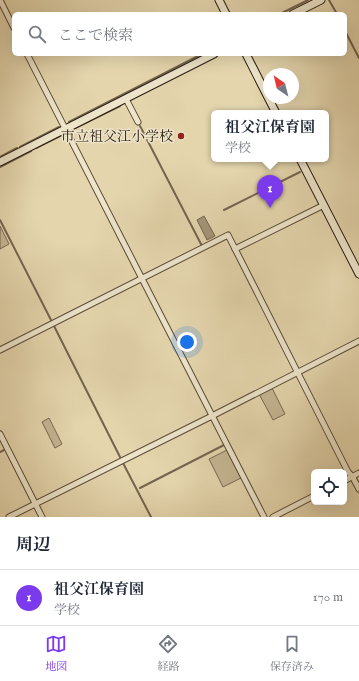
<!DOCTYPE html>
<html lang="ja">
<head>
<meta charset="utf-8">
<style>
  :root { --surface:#fff; --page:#f6f6f7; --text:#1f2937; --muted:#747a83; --line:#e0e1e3; --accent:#7c3aed }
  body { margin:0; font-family:"IM FELL English","Noto Serif JP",serif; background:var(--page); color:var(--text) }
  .controls { position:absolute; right:12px; bottom:12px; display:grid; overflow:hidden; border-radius:6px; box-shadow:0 4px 16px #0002 }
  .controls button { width:36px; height:36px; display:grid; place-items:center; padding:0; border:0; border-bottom:1px solid var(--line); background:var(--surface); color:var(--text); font:20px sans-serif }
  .compass { position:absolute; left:263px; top:68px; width:36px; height:36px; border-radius:50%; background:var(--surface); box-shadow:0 4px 16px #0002; rotate:325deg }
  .you { position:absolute; left:187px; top:342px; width:14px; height:14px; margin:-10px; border:3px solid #fff; border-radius:50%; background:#1a73e8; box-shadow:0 0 0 6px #1a73e833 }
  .badge { display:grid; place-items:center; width:26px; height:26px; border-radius:50%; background:var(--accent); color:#fff; font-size:13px; font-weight:700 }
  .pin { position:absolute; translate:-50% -33px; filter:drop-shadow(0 1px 2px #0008) }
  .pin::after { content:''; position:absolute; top:21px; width:14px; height:12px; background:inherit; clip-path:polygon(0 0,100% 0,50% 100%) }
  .popup { position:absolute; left:211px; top:110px; width:118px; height:52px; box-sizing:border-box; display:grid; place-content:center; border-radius:6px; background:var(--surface); filter:drop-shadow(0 1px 3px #0005); font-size:13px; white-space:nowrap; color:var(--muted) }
  .popup b { font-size:15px; color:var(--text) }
  .popup::after { content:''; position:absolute; left:50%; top:100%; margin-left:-8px; border:8px solid transparent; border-top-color:var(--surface) }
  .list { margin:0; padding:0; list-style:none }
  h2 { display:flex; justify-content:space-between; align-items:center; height:52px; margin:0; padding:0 16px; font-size:17px }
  h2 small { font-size:13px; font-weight:400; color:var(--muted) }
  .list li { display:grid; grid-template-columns:26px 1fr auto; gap:12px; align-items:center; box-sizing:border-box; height:56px; padding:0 16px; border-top:1px solid var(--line) }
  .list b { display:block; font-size:15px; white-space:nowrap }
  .list p { margin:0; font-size:13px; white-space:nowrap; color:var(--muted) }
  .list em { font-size:13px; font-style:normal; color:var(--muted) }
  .icon { flex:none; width:22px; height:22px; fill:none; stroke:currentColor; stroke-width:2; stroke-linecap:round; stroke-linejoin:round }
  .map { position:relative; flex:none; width:359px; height:517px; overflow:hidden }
  .search { position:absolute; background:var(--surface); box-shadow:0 4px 16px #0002; left:12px; right:12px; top:12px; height:44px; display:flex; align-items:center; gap:10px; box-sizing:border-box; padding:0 14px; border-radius:6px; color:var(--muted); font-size:15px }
  .sheet { height:108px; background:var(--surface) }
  nav { display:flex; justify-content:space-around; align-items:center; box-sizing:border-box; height:56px; border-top:1px solid var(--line); background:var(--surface); font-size:11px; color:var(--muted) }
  nav a { display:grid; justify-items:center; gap:2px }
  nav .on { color:var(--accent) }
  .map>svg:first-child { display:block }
  .green { fill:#c4b592; stroke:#766851 }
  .water { fill:#a49678; stroke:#73654e }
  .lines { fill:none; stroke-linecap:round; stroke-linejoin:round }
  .stream { stroke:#73654e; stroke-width:2 }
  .street-casing { stroke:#584a37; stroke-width:7 }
  .secondary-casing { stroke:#291b10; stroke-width:9 }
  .street { stroke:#ede4ca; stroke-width:5 }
  .secondary { stroke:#ede4ca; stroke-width:7 }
  .poi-dot { fill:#8f2418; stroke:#ede4ca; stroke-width:1.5 }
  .labels { text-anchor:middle; stroke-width:3; stroke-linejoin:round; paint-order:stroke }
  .poi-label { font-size:14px; fill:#291b10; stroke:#ede4ca; text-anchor:end }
</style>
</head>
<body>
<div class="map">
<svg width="359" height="517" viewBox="0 0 359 517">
  <rect width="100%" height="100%" fill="#e4d5ad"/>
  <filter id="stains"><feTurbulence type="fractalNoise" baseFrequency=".005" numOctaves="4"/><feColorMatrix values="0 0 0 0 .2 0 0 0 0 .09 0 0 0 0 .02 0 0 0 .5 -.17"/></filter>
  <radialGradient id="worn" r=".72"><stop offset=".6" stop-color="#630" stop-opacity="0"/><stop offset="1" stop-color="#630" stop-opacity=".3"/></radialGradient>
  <g class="green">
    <path d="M0,226L9,244L0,249Z"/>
    <path d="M272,388L285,414L273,420L259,394Z"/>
    <path d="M49,418L62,444L55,448L42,422Z"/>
    <path d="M227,450L241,478L223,487L209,459Z"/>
  </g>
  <path class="water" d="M204,216L215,236L207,240L197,220Z"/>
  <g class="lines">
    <g class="stream">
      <path d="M329,0L337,14"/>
      <path d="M280,14L308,0"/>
      <path d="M345,31L359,58"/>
      <path d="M69,122L202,54"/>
      <path d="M140,126L202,246"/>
      <path d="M69,131L120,106"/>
      <path d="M20,147L59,127"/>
      <path d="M36,148L64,134"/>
      <path d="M0,157L17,148"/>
      <path d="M0,167L31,151"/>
      <path d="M224,210L300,172"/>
      <path d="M0,220L52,322"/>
      <path d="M54,326L120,457"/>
      <path d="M0,452L4,450"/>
      <path d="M123,463L151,517"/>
      <path d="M140,488L224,445"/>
    </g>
    <defs>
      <g id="street">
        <path d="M0,0L14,28"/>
        <path d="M27,54L264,517"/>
        <path d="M126,99L138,122"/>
        <path d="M235,249L324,205"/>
        <path d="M0,350L228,235L348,472L352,476L359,489"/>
        <path d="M0,434L42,517"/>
        <path d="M344,481L359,473"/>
        <path d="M9,517L212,416L359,341"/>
        <path d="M273,517L314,496"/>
      </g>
      <g id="secondary">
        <path d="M219,0L226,14"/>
        <path d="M293,14L321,0"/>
        <path d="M246,54L276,113"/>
        <path d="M300,159L359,274"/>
        <path d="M0,162L214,54"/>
      </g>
    </defs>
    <use href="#street" class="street-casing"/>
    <use href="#secondary" class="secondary-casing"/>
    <use href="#street" class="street"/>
    <use href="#secondary" class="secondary"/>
  </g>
  <circle class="poi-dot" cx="181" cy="136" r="4"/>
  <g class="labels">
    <g class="poi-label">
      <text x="173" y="141">市立祖父江小学校</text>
    </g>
  </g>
  <rect width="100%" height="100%" filter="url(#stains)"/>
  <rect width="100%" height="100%" fill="url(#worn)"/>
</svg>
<div class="controls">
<button><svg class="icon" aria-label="locate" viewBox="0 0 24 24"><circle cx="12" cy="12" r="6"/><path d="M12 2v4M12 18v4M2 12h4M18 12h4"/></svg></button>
</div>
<svg class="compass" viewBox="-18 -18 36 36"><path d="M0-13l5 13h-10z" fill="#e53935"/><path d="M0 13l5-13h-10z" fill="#747a83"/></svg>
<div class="you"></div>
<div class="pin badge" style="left:270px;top:208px">1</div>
<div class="popup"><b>祖父江保育園</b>学校</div>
<div class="search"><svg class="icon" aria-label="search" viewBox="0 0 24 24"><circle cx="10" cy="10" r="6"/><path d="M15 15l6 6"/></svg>ここで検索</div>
</div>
<section class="sheet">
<h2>周辺<small></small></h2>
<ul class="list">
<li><span class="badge">1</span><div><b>祖父江保育園</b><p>学校</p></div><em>170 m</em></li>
</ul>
</section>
<nav>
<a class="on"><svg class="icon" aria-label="map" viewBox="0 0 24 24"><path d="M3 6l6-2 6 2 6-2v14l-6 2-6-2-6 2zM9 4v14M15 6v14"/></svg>地図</a>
<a><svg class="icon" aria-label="directions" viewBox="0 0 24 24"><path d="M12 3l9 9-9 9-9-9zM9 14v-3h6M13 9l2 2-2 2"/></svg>経路</a>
<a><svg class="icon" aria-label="saved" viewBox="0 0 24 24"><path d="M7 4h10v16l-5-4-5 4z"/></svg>保存済み</a>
</nav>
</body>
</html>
